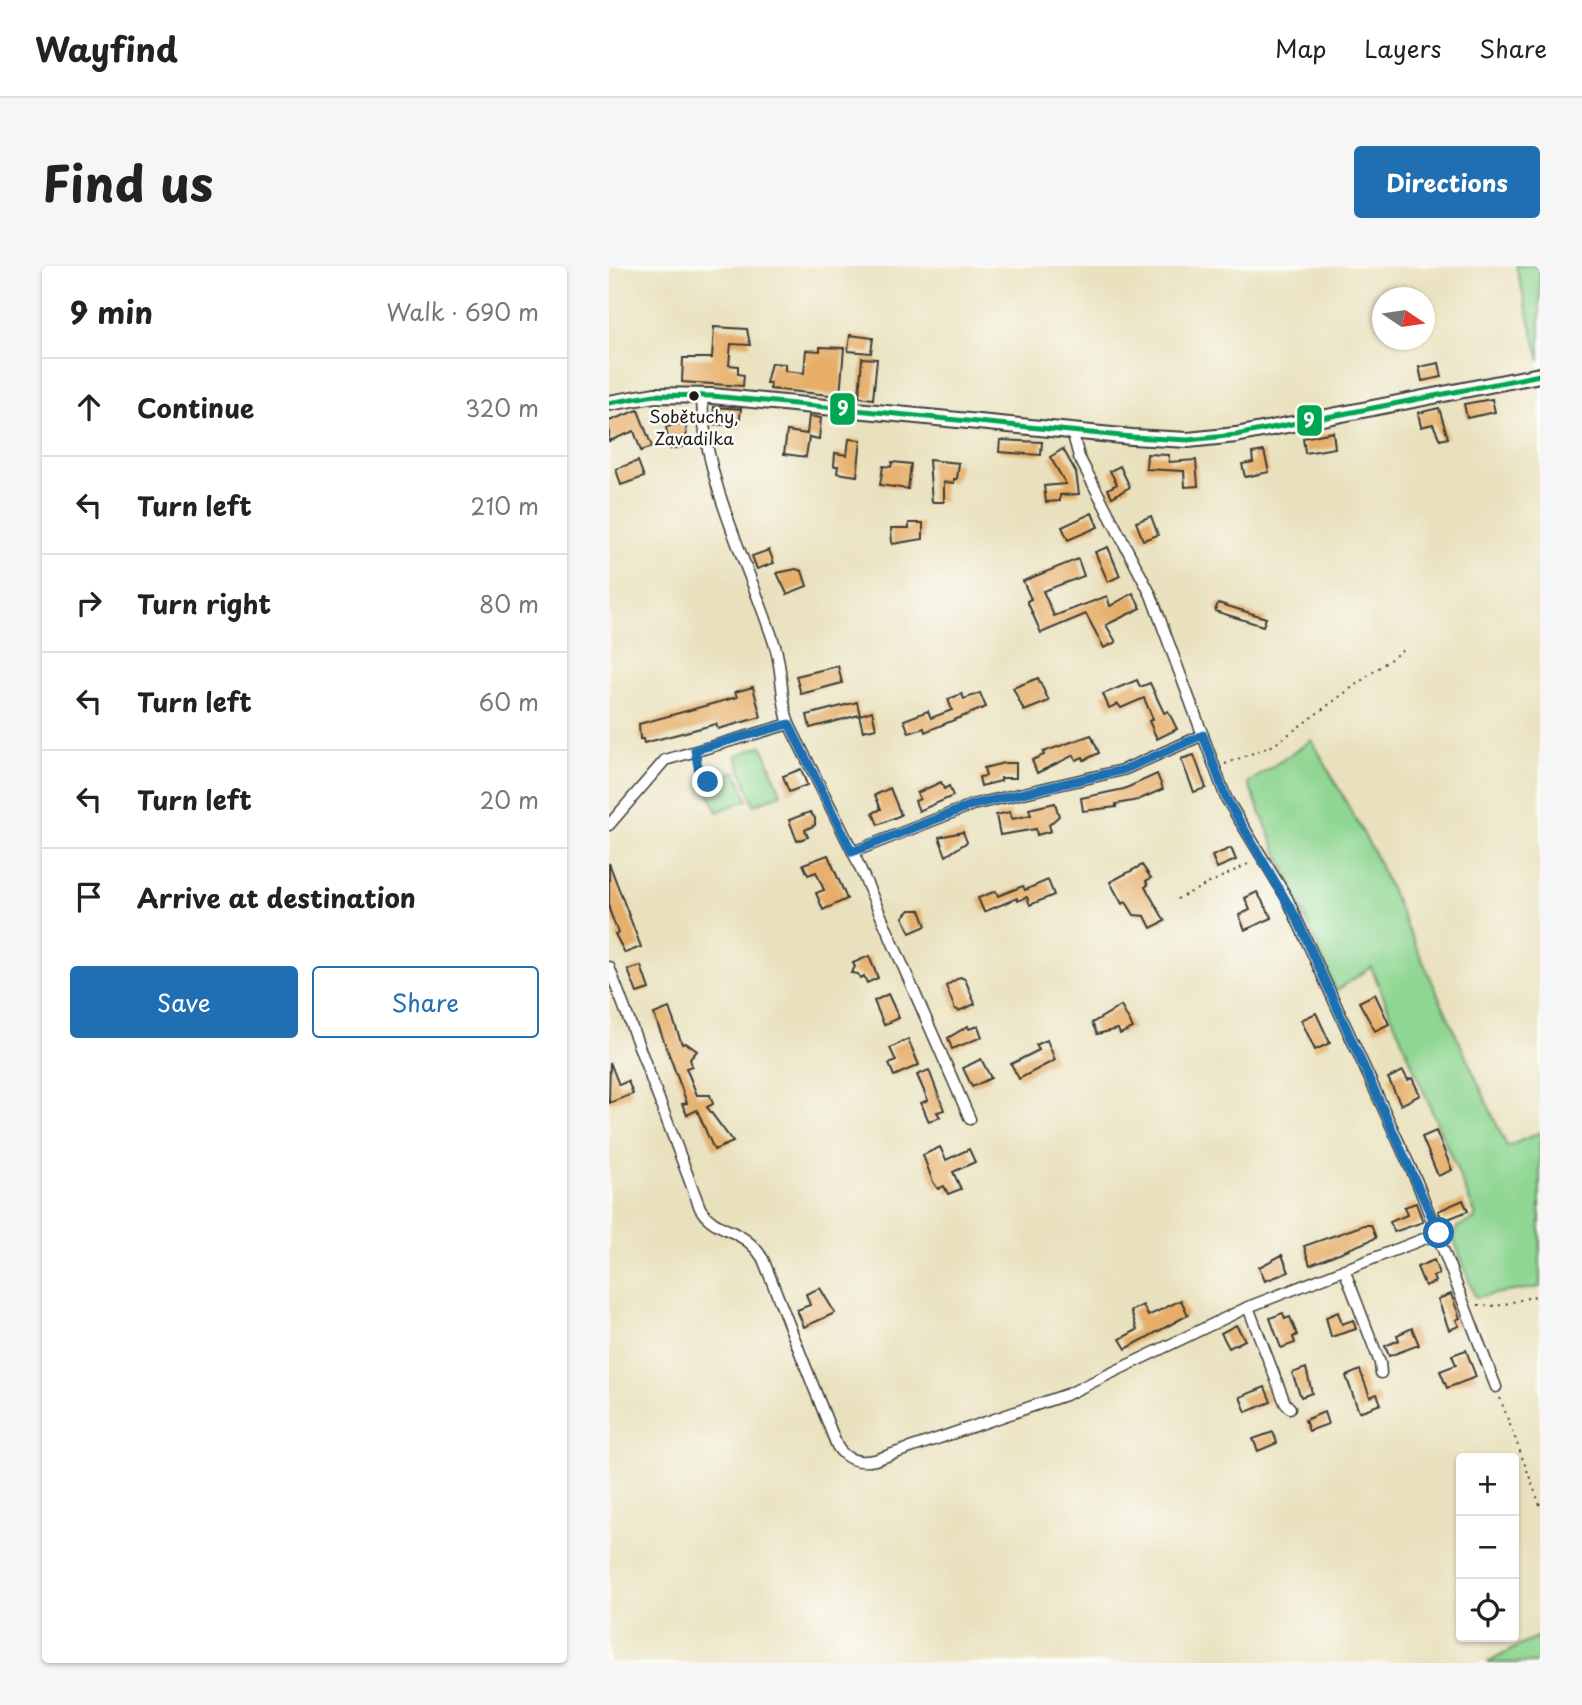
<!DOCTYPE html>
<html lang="en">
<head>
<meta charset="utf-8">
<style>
  :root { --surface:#fff; --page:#f6f6f6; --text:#222; --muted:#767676; --line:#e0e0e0; --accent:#1f6fb2 }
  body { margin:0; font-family:"Playpen Sans",sans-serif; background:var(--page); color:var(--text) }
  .controls { position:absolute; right:21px; bottom:21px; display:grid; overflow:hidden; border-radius:7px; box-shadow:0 2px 5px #0004 }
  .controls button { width:63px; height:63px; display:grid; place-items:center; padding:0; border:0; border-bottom:2px solid var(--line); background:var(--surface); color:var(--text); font:35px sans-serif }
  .compass { position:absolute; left:763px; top:21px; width:63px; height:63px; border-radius:50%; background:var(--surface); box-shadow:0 2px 5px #0004; rotate:103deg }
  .stop { position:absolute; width:21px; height:21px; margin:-16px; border:5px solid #1f6fb2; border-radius:50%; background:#fff }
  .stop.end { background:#1f6fb2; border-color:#fff; box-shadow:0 2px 7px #0008 }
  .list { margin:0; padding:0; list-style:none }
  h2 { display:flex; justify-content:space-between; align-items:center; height:91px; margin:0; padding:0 28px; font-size:30px }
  h2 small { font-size:23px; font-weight:400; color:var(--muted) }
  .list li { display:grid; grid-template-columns:46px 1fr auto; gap:21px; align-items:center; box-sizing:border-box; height:98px; padding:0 28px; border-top:2px solid var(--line) }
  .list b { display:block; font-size:26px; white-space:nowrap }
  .list em { font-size:23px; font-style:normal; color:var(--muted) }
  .actions { display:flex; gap:14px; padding:21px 28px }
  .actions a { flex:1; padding:16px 0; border:2px solid var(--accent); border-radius:7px; text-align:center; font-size:24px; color:var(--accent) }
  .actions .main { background:var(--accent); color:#fff }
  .icon { flex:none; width:38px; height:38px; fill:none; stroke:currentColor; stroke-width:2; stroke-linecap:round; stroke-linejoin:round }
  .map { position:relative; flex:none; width:931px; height:1397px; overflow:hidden; border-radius:7px }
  header { display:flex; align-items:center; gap:42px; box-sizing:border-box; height:98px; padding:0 35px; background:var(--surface); border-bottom:2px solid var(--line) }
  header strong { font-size:33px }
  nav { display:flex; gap:38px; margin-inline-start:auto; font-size:24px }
  .intro { display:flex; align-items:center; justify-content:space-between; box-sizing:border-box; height:168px; padding:0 42px }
  h1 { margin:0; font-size:49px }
  .button { padding:18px 32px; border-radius:7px; background:var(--accent); color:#fff; font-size:24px; font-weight:700 }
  main { display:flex; gap:42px; padding:0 42px }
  aside { flex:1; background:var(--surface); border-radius:7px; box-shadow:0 2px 5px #0004 }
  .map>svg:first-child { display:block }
  .green { fill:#8ed691; stroke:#557956; stroke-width:2 }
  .building { fill:#e6ae69 }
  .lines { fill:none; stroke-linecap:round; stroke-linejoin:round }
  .street-casing { stroke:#3b3a34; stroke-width:13 }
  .secondary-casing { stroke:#3b3a34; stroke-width:18 }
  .path { stroke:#3b3a34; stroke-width:2; stroke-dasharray:2 5; stroke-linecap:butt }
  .street { stroke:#fff; stroke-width:10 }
  .secondary { stroke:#fff; stroke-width:14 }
  .bus-1-casing { stroke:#fdfcf7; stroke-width:10 }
  .bus-1 { stroke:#00a651; stroke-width:5 }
  .route { stroke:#1f6fb2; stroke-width:9 }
  .bus-dot { fill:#1c1c1c; stroke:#fdfcf7; stroke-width:2.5 }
  .labels { text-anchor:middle; stroke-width:5; stroke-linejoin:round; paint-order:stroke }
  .bus-label { font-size:17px; fill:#1c1c1c; stroke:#fdfcf7 }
  .line-badge { stroke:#fdfcf7; stroke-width:2.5 }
  .badge-label { font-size:19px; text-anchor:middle; font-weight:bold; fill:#fff }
</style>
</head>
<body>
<header>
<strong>Wayfind</strong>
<nav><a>Map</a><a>Layers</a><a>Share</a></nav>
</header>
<div class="intro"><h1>Find us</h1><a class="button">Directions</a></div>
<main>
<aside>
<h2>9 min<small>Walk · 690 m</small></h2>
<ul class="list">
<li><svg class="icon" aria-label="ahead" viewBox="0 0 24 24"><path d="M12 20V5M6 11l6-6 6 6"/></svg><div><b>Continue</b></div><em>320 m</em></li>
<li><svg class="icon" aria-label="left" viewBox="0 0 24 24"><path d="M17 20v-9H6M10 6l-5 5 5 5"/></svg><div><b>Turn left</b></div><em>210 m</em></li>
<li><svg class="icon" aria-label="right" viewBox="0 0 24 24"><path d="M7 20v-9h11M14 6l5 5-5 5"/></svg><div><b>Turn right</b></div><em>80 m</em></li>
<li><svg class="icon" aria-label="left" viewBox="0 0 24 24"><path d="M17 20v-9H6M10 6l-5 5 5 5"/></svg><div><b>Turn left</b></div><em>60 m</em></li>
<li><svg class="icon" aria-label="left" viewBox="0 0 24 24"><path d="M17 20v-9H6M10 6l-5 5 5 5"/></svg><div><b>Turn left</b></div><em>20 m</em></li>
<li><svg class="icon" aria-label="arrive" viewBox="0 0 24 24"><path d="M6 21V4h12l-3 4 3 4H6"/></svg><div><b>Arrive at destination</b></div></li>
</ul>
<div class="actions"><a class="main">Save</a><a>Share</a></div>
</aside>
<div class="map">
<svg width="931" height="1397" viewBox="0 0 931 1397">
  <rect width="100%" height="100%" fill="#fdfcf7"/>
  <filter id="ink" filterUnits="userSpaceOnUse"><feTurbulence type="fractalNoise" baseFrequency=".0143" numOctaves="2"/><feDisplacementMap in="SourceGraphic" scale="14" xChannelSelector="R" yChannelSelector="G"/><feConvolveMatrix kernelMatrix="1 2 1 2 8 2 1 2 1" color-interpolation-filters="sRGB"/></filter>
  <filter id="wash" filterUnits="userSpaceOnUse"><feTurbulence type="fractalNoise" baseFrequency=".00686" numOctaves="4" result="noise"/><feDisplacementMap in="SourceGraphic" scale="28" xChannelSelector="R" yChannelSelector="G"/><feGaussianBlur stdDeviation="1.57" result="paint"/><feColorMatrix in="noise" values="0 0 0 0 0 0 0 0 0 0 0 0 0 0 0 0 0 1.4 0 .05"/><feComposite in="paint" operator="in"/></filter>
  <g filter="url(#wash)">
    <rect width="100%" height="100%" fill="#e9e1be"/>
    <g class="green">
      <path d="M907,0H931V95Z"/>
      <path d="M703,474L764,585L898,881L931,866V1021L866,1031L845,973L848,961L866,953V947L762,701L727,725L639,517Z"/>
      <path d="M153,479L172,528L145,539L127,490Z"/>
      <path d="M127,505L138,534L108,546L97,519L100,515Z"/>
      <path d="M931,1369V1397H878Z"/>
    </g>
    <g id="blocks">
      <g class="building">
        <path d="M105,61L138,63L141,79L122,78L120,99L129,100V108L135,109L134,120L73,116L74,92H103Z"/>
        <path d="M241,69L264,72L262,87L239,85Z"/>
        <path d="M211,81L235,82L231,130L161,123V117H157L162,97L176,98V105L195,107L197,84L211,85Z"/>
        <path d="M253,92L268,93L264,133L250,131Z"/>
        <path d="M830,97L833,111L813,115L810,101Z"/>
        <path d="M883,133L886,146L858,152L855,138Z"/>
        <path d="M105,141L132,143L130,160L103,158Z"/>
        <path d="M830,142L839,172L831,174L824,158L812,161L809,147Z"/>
        <path d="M29,144L43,181L32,185L25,165L0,175V155Z"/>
        <path d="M200,150L212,152L210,173L200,171L197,191L175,188L178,165L198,168Z"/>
        <path d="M77,157L78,180L61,183L57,161Z"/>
        <path d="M724,166L726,182L696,187L694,172Z"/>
        <path d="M240,173L252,174L248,210L228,207L229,200H225L226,187L238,189Z"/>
        <path d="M391,174L433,176L432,189L390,186Z"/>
        <path d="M454,183L467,206L470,228L451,229V235L437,236L435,220L457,218L441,191Z"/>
        <path d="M655,185L660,206L636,211L633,198L644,196L643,187Z"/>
        <path d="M538,188L560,189V196L587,194L589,220L576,221L575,205L537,203Z"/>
        <path d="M320,194L350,197L348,213H345V217L335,216V236H323Z"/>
        <path d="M29,195L35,211L12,219L7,203Z"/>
        <path d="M283,196L302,198L299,223L271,219L274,200L282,201Z"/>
        <path d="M511,200L521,221L503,231L499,223L508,218L501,205Z"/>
        <path d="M483,247L489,261L459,274L453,261Z"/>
        <path d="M542,250L549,269L534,274L527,256Z"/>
        <path d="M300,257H314V273L283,278L282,262H300Z"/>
        <path d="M499,281L511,310L499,316L486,286Z"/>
        <path d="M160,284L165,297L148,303L143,290Z"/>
        <path d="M469,293L475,310L434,325L445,350L498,330L501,340L524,327L532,342L497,359L507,376L495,382L477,348L432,367L418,335L422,333L414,315Z"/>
        <path d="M187,303L193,305L198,320L178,328L168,307Z"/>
        <path d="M609,337L657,352L654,360L606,345Z"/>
        <path d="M229,400L233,417L192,428L187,410Z"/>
        <path d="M429,412L440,435L415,445L404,422Z"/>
        <path d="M528,414L531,421L541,417L555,447L559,445L568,463L548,473L540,455L544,453L535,432L512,442L509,438L500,442L494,428Z"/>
        <path d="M144,421L152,451L109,463L107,458L35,477L34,473H31L30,458L128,431L126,426Z"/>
        <path d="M371,427L377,441L316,466L315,462L300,467L295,454L319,445L322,452L343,444L339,433L353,428L355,433Z"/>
        <path d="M248,436L251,449L263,445L267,462L254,465L250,449L201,462L198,449Z"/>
        <path d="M482,469L490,487L475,494L474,491L467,494L465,489L428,507L423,494L435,489L434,486Z"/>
        <path d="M585,489L597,522L585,526L572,493Z"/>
        <path d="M395,497H407V512H392V515L372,520L370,511L377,510L375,502Z"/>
        <path d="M192,503L198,519L180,526L174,510Z"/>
        <path d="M548,508L554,523L529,534L507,538V541L474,545L472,532L515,523Z"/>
        <path d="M332,516L335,523L340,520L344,530L310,545L306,535L311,533L308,527Z"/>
        <path d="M281,522L292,549L269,559L264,547L272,543L266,529Z"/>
        <path d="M446,537L450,550L440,559L442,565L428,569L427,563L391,569L387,549L401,546L403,553L422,549L420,543Z"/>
        <path d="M201,546L206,552V559L196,564L199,571L188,575L180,554Z"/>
        <path d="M354,566L358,576L337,590L330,571Z"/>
        <path d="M622,582L627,594L608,602L603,590Z"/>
        <path d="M219,589L238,633L214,644L207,627L215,624L207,606L199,609L194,598Z"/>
        <path d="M0,597L32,681L16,687L6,668L9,667L0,643Z"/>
        <path d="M533,599L542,612L537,615L539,619L536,621L556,655L542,662L536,650L525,649L517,636L513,638L501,616Z"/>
        <path d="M439,614L445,629L421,639L418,631L409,635L408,632L375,646L369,632L387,625L389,630L414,620L416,624Z"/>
        <path d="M648,626L663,652L636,664L630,649L641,644L636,632Z"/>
        <path d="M301,644H311L317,660L301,667L294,651Z"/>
        <path d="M260,690L269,712L258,717L255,710L251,712L249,708L242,707L246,701L244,697Z"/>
        <path d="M32,700L40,723L28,727L19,704Z"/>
        <path d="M351,711L356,713L366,738L350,745L346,743L337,720Z"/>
        <path d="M279,728L290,752L275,759L265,735Z"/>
        <path d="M766,728L780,758L766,765L750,736Z"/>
        <path d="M512,740L524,762L511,768L509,763L488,768L483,757Z"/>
        <path d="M60,742L73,778L77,777L88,785L81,793L83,800L77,802L88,829H101L104,838L98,841L124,876L105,884L88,844L78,849L73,838L78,837L45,748Z"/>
        <path d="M707,747L721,777L706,784L692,754Z"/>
        <path d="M359,760L360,763L369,760L373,771L343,783L339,772Z"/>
        <path d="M299,773L310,799L285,810L280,798L287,795L281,782Z"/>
        <path d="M438,774L446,794L410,813L402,798L430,784L427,779Z"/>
        <path d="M372,793L382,812L363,821L354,802Z"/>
        <path d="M1,796L10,819L19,815L24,828L0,837Z"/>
        <path d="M320,804L335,844L328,846L331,851L320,856L312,837L319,834L308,809Z"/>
        <path d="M794,805L799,814L803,812L811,829L792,839L779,812Z"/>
        <path d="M827,865L843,904L829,910L813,871Z"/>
        <path d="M331,881L337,894L360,883L366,896L344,906L352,923L339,928L335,920L329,923L324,916L314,889Z"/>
        <path d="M854,934L859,945L834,955L829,945Z"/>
        <path d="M807,937L814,956L785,966L781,956L798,949L795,941Z"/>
        <path d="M755,959H762L767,972L701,999L695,980Z"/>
        <path d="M673,989L680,1006L656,1015L650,1001Z"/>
        <path d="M825,994L830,1008L824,1010L826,1016L816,1020L808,1001Z"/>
        <path d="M211,1022L226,1047L195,1061L188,1044L201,1039L197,1028Z"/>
        <path d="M842,1028L851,1052L847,1054L850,1060L840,1064L829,1033Z"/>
        <path d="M572,1034L579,1049L517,1083L511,1073L528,1064L522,1045L534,1039L539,1050Z"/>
        <path d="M729,1046L733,1058L744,1054L747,1063L722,1071L717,1051Z"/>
        <path d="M674,1047L676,1053L681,1051L688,1069L684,1071L686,1077L672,1082L661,1052Z"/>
        <path d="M627,1059L636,1074L620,1082L612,1067Z"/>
        <path d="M803,1062L810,1079L780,1090L776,1080L790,1074L788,1069Z"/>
        <path d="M857,1084L867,1111L838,1122L831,1105L847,1099L843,1089Z"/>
        <path d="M697,1102L703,1127L692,1131L683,1107Z"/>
        <path d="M751,1104L761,1131L768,1128L772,1138L750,1146L737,1110Z"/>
        <path d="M656,1121L662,1136L637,1146L631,1131Z"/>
        <path d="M715,1146L719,1158L700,1165L696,1154Z"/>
        <path d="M664,1166L668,1177L649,1185L644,1173Z"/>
      </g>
    </g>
  </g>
  <g filter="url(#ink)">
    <use href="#blocks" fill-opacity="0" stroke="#3b3a34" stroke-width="2"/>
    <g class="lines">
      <defs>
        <g id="street">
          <path d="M93,129C94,216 140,298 166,380C174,405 171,433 180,458"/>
          <path d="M463,165L470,191L542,329L617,532L678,632L808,916L887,1121"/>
          <path d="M0,559L56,494L180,458L244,586L361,853"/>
          <path d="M244,586L363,539L514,504L594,469"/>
          <path d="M0,701L91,942C106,968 134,960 154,993L228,1180C237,1195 250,1197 266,1194L459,1128L639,1041"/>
          <path d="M735,1003L771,1097L772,1107"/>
          <path d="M681,1142L676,1137L639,1041L830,967"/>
        </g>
        <path id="secondary" d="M0,137L46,129L103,130L523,171L579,174L627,169L931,109"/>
      </defs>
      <use href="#street" class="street-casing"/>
      <use href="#secondary" class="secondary-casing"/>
      <g class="path">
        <path d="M88,496L91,507L99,516"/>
        <path d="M616,498L665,479L794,384"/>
        <path d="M568,633L643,596"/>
        <path d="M869,1039L888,1040L931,1029"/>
        <path d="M891,1132L931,1239"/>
      </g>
      <use href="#street" class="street"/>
      <use href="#secondary" class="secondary"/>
      <defs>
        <path id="bus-1" d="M0,137L46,129L103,130L523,171L579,174L627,169L931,109"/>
      </defs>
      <use href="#bus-1" class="bus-1-casing"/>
      <use href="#bus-1" class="bus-1"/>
    </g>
  </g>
  <g class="lines" filter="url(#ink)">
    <path class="route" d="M99,516L90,506L86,484L180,458L243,586L363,539L514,504L594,469L617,532L688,653L830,967"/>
  </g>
  <circle class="bus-dot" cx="85" cy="130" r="6"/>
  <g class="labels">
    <g class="bus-label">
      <text x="85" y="157">Sobětuchy,<tspan x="85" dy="22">Zavadilka</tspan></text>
    </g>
  </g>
  <g class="line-badge">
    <rect x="220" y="126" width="27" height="34" rx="7" fill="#00a651"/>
    <rect x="687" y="138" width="27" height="33" rx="7" fill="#00a651"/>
  </g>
  <g class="badge-label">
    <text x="234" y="149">9</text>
    <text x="700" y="161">9</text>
  </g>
</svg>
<div class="controls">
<button>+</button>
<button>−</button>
<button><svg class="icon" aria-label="locate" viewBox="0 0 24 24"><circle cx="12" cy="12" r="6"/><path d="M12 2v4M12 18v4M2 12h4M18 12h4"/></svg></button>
</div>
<svg class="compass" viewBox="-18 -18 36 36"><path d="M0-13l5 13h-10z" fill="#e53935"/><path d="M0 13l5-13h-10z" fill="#767676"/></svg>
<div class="stop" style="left:830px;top:967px"></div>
<div class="stop end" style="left:99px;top:516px"></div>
</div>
</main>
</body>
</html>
